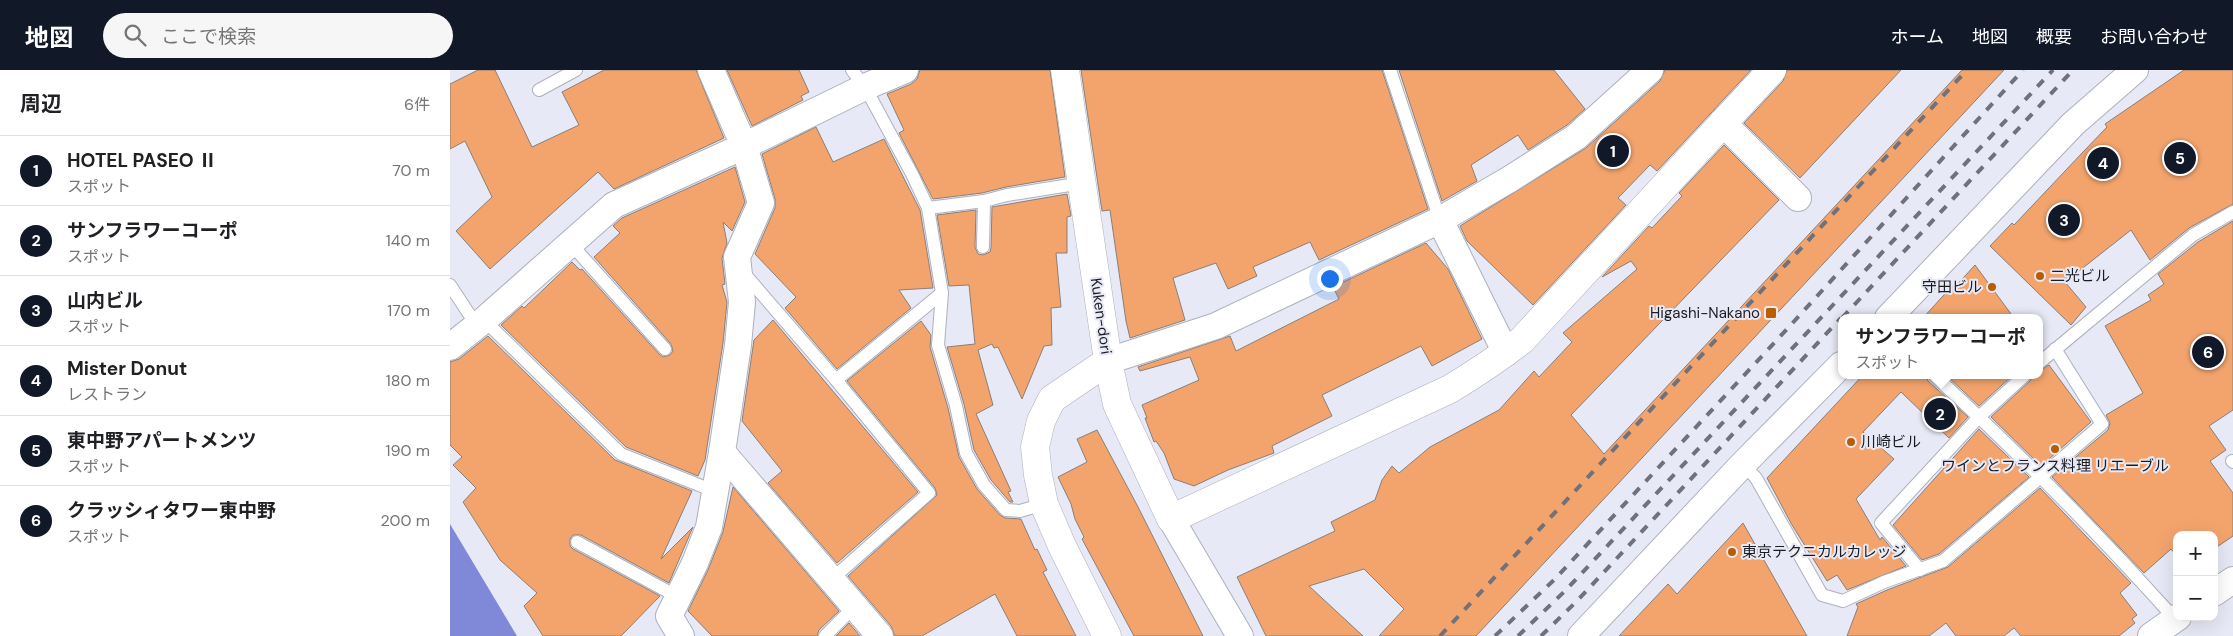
<!DOCTYPE html>
<html lang="ja">
<head>
<meta charset="utf-8">
<style>
  :root { --surface:#fff; --page:#f6f6f6; --text:#202124; --muted:#757577; --line:#e0e0e0; --accent:#111827 }
  body { margin:0; font-family:"DM Sans","Noto Sans JP",sans-serif; background:var(--page); color:var(--text) }
  .controls { position:absolute; right:15px; bottom:15px; display:grid; overflow:hidden; border-radius:10px; box-shadow:0 5px 20px #0002 }
  .controls button { width:45px; height:45px; display:grid; place-items:center; padding:0; border:0; border-bottom:1px solid var(--line); background:var(--surface); color:var(--text); font:25px sans-serif }
  .you { position:absolute; left:879px; top:208px; width:18px; height:18px; margin:-12px; border:4px solid #fff; border-radius:50%; background:#1a73e8; box-shadow:0 0 0 8px #1a73e833 }
  .badge { display:grid; place-items:center; width:32px; height:32px; border-radius:50%; background:var(--accent); color:#fff; font-size:16px; font-weight:700 }
  .pin { position:absolute; translate:-50% -50%; border:2px solid #fff; box-shadow:0 1px 5px #0006 }
  .popup { position:absolute; left:1388px; top:244px; width:205px; height:65px; box-sizing:border-box; display:grid; place-content:center; border-radius:10px; background:var(--surface); filter:drop-shadow(0 1px 4px #0005); font-size:16px; white-space:nowrap; color:var(--muted) }
  .popup b { font-size:19px; color:var(--text) }
  .popup::after { content:''; position:absolute; left:50%; top:100%; margin-left:-10px; border:10px solid transparent; border-top-color:var(--surface) }
  .list { margin:0; padding:0; list-style:none }
  h2 { display:flex; justify-content:space-between; align-items:center; height:65px; margin:0; padding:0 20px; font-size:21px }
  h2 small { font-size:16px; font-weight:400; color:var(--muted) }
  .list li { display:grid; grid-template-columns:32px 1fr auto; gap:15px; align-items:center; box-sizing:border-box; height:70px; padding:0 20px; border-top:1px solid var(--line) }
  .list b { display:block; font-size:19px; white-space:nowrap }
  .list p { margin:0; font-size:16px; white-space:nowrap; color:var(--muted) }
  .list em { font-size:16px; font-style:normal; color:var(--muted) }
  .icon { flex:none; width:28px; height:28px; fill:none; stroke:currentColor; stroke-width:2; stroke-linecap:round; stroke-linejoin:round }
  .map { position:relative; flex:none; width:1783px; height:566px; overflow:hidden }
  header { display:flex; align-items:center; gap:30px; box-sizing:border-box; height:70px; padding:0 25px; background:var(--accent); color:#fff }
  header strong { font-size:24px }
  nav { display:flex; gap:28px; margin-inline-start:auto; font-size:18px }
  .search { width:350px; height:45px; background:var(--page); display:flex; align-items:center; gap:12px; box-sizing:border-box; padding:0 18px; border-radius:28px; color:var(--muted); font-size:19px }
  main { display:flex }
  aside { flex:1; background:var(--surface) }
  .map>svg:first-child { display:block }
  .water { fill:#8089d8 }
  .building { fill:#f3a46d; stroke:#8a7f78 }
  .lines { fill:none; stroke-linecap:round; stroke-linejoin:round }
  .lane-casing { stroke:#aeb0bc; stroke-width:14 }
  .street-casing { stroke:#aeb0bc; stroke-width:28 }
  .secondary-casing { stroke:#aeb0bc; stroke-width:29 }
  .lane { stroke:#fff; stroke-width:12 }
  .street { stroke:#fff; stroke-width:26 }
  .secondary { stroke:#fff; stroke-width:28 }
  .rail { stroke:#70717a; stroke-width:4; stroke-dasharray:9 9; stroke-linecap:butt }
  .poi-dot { fill:#b95e00; stroke:#e7e9f6; stroke-width:2 }
  .labels { text-anchor:middle; stroke-width:4; stroke-linejoin:round; paint-order:stroke }
  .poi-label { font-size:15px; fill:#1c1d22; stroke:#e7e9f6; text-anchor:start }
  .street-label { font-size:15px; fill:#1c1d22; stroke:#e7e9f6 }
</style>
</head>
<body>
<header>
<strong>地図</strong>
<div class="search"><svg class="icon" aria-label="search" viewBox="0 0 24 24"><circle cx="10" cy="10" r="6"/><path d="M15 15l6 6"/></svg>ここで検索</div>
<nav><a>ホーム</a><a>地図</a><a>概要</a><a>お問い合わせ</a></nav>
</header>
<main>
<aside>
<h2>周辺<small>6件</small></h2>
<ul class="list">
<li><span class="badge">1</span><div><b>HOTEL PASEO Ⅱ</b><p>スポット</p></div><em>70 m</em></li>
<li><span class="badge">2</span><div><b>サンフラワーコーポ</b><p>スポット</p></div><em>140 m</em></li>
<li><span class="badge">3</span><div><b>山内ビル</b><p>スポット</p></div><em>170 m</em></li>
<li><span class="badge">4</span><div><b>Mister Donut</b><p>レストラン</p></div><em>180 m</em></li>
<li><span class="badge">5</span><div><b>東中野アパートメンツ</b><p>スポット</p></div><em>190 m</em></li>
<li><span class="badge">6</span><div><b>クラッシィタワー東中野</b><p>スポット</p></div><em>200 m</em></li>
</ul>
</aside>
<div class="map">
<svg width="1783" height="566" viewBox="0 0 1783 566">
  <rect width="100%" height="100%" fill="#e7e9f6"/>
  <path class="water" d="M0,454L67,566H0Z"/>
  <g class="building">
    <path d="M28,0H45L82,77L129,55L112,22L154,0H246L274,68L164,119L148,102L40,199L6,161L42,127L15,71L0,79V14Z"/>
    <path d="M277,0H349L359,22L351,26L353,30L302,56Z"/>
    <path d="M470,0H600L615,107L556,117L532,123L483,129L449,63L454,60L437,24L461,14L467,9Z"/>
    <path d="M631,0H932L978,139L869,190L860,172L803,197L807,206L778,219L766,193L723,208L735,250L680,268L676,251L660,140L652,141Z"/>
    <path d="M949,0H1104L1135,39L1117,55L1078,80L1068,65L1021,95L1027,111L992,131Z"/>
    <path d="M1215,0H1301L1207,101L1200,95L1168,128L1176,135L1083,235L1017,171L1010,156L1136,78L1210,11Z"/>
    <path d="M1337,0H1451L1350,108L1294,53L1333,11Z"/>
    <path d="M1512,0H1554L1026,566H929L954,539L914,499L859,516L913,566H816L787,507L885,461L881,452L925,430L932,410L942,396L949,403L980,377L1049,340L1084,301L1089,307L1122,272L1113,263L1187,199L1181,191L1152,207L1199,156L1202,158L1232,126L1229,123L1274,75L1329,130L1121,345L1154,384Z"/>
    <path d="M1734,0H1783V134L1739,158L1700,190L1681,160L1615,212L1636,237L1621,255L1540,176L1562,153L1564,155L1633,82L1657,57L1655,54Z"/>
    <path d="M366,57L383,92L434,69L470,140L483,218L449,220L461,238L387,299L335,238L346,227L305,184L325,138V129L312,84Z"/>
    <path d="M285,97L295,132L282,161L273,152L277,173L272,188L275,214L272,215L277,232L273,273L255,390L248,406L176,377L51,255L72,236L74,238L122,192L130,200L132,199L209,284L213,287L220,285L223,281L221,274L144,187L170,163L163,156L172,148Z"/>
    <path d="M617,124L621,146L617,147V183H606L611,237L601,238L602,275L594,276L572,329L548,277L544,278L542,274L528,280L543,335L526,344L561,421L558,422L563,432H560L541,410L524,380L514,334L497,277L525,274L519,215L499,216L487,145L526,140L525,177L528,184L533,185L540,182L541,178L542,137Z"/>
    <path d="M1783,151V340L1759,356L1776,380L1760,391L1783,423V466L1764,479V465H1727V486L1721,479L1694,503L1602,407L1658,360L1660,353L1656,345L1693,323L1655,256L1701,230L1698,225L1714,214L1708,204L1748,172Z"/>
    <path d="M976,173L998,199L1032,269L982,296L971,276L872,325L882,346L822,376L824,383L778,400L744,416L724,409L714,383L706,371L704,372L695,348H697L692,335L749,310L740,287L690,301L688,297L780,266L786,281L889,229L883,217Z"/>
    <path d="M1525,195L1564,248H1473L1502,216L1504,218Z"/>
    <path d="M323,250L468,422L387,493L318,413L332,401L292,351L304,270Z"/>
    <path d="M471,251L481,265L480,277L498,338L509,387L527,419L550,445L555,448L571,449L585,480L587,479L597,500L593,502L626,566H567L545,524L472,566H445L441,556L398,506L487,425L485,418L397,311Z"/>
    <path d="M38,266L165,390L242,421L211,489L243,457L219,513L131,465H123L120,469V476L123,479L210,526L171,566H93L74,536L87,523L50,490L13,432L26,418L3,395L12,387L0,375V292L9,289Z"/>
    <path d="M1599,295L1641,352L1591,396L1541,347L1580,311L1583,305H1589V301Z"/>
    <path d="M1413,305H1476L1478,311L1518,347L1499,368L1451,322L1413,362L1444,389L1406,429L1430,470L1432,467L1456,496L1397,520L1387,505L1377,511L1342,455L1317,408Z"/>
    <path d="M1496,305H1563L1529,336Z"/>
    <path d="M1529,359L1579,407L1489,484L1472,490L1443,455Z"/>
    <path d="M647,360L687,435L753,566H684L632,469L634,467L625,449L621,434L608,407L637,392L627,369Z"/>
    <path d="M283,417L389,541L369,560L367,566H262L238,541L258,500L273,462Z"/>
    <path d="M1590,418L1681,513L1670,523L1687,545L1682,549L1685,553L1669,566H1571L1564,558L1554,566H1506L1496,553L1479,566H1397L1408,537L1406,534L1437,520L1498,497Z"/>
    <path d="M1293,453L1357,566H1169L1218,514L1227,524Z"/>
    <path d="M399,553L410,566H386Z"/>
  </g>
  <g class="lines">
    <defs>
      <g id="lane">
        <path d="M402,0L415,17L462,104L478,138L492,223L488,275L506,336L516,383L534,415L556,440L570,441L594,434"/>
        <path d="M940,0L990,150"/>
        <path d="M89,20L126,0"/>
        <path d="M478,138L534,131"/>
        <path d="M120,173L215,279"/>
        <path d="M533,177L534,131L557,125L632,113"/>
        <path d="M292,201L386,310L479,423L382,509"/>
        <path d="M0,215L27,256"/>
        <path d="M34,250L171,384L264,421"/>
        <path d="M1589,293L1743,165L1783,142"/>
        <path d="M1484,305C1569,383 1649,464 1725,549"/>
        <path d="M386,310L492,223"/>
        <path d="M1782,391L1783,392"/>
        <path d="M1293,394L1306,408L1372,525L1393,531L1434,512L1493,491L1652,354L1605,279"/>
        <path d="M127,472L228,527"/>
        <path d="M1470,500L1431,453L1529,347L1575,305"/>
        <path d="M375,566L405,536"/>
      </g>
      <g id="street">
        <path d="M261,0L294,76L311,133L287,187L292,232L288,275L272,382L430,566"/>
        <path d="M1272,52L1348,128"/>
        <path d="M990,150L1056,283"/>
        <path d="M1438,248L1623,54L1685,0"/>
        <path d="M0,277L34,250L164,135L294,76L415,17L455,0"/>
        <path d="M658,291L766,256L990,150L1060,109L1126,67L1200,0"/>
        <path d="M721,449L790,566"/>
        <path d="M1764,523L1783,510"/>
        <path d="M231,566L219,546L245,493L259,457L272,382"/>
        <path d="M1131,566L1293,394L1391,295"/>
        <path d="M1701,566L1728,547"/>
      </g>
      <g id="secondary">
        <path d="M615,0L658,291L667,334L721,449L1000,319C1025,304 1049,288 1072,270L1322,0"/>
        <path d="M657,566L612,476L594,434L588,405L585,377L591,351L602,329L658,291"/>
      </g>
    </defs>
    <use href="#lane" class="lane-casing"/>
    <use href="#street" class="street-casing"/>
    <use href="#secondary" class="secondary-casing"/>
    <use href="#lane" class="lane"/>
    <use href="#street" class="street"/>
    <use href="#secondary" class="secondary"/>
    <g class="rail">
      <path d="M1392,248L1623,0"/>
      <path d="M990,566L1517,0"/>
      <path d="M1045,566L1105,509L1338,258L1573,0"/>
      <path d="M1068,566L1116,520L1603,0"/>
      <path d="M1091,566L1127,531L1391,248"/>
    </g>
  </g>
  <g class="poi-dot">
    <circle cx="1590" cy="206" r="5"/>
    <circle cx="1542" cy="217" r="5"/>
    <rect x="1315" y="237" width="12" height="12" rx="2.5"/>
    <circle cx="1401" cy="372" r="5"/>
    <circle cx="1605" cy="379" r="5"/>
    <circle cx="1282" cy="482" r="5"/>
  </g>
  <g class="labels">
    <g class="poi-label">
      <text x="1600" y="211">二光ビル</text>
      <text x="1532" y="222" text-anchor="end">守田ビル</text>
      <text x="1310" y="248" text-anchor="end">Higashi-Nakano</text>
      <text x="1411" y="377">川崎ビル</text>
      <text x="1605" y="401" text-anchor="middle">ワインとフランス料理 リエーブル</text>
      <text x="1292" y="487">東京テクニカルカレッジ</text>
    </g>
    <g class="street-label">
      <text transform="translate(651 246) rotate(82)" y="5">Kuken-dori</text>
    </g>
  </g>
</svg>
<div class="controls">
<button>+</button>
<button>−</button>
</div>
<div class="you"></div>
<div class="pin badge" style="left:1163px;top:81px">1</div>
<div class="pin badge" style="left:1490px;top:344px">2</div>
<div class="popup"><b>サンフラワーコーポ</b>スポット</div>
<div class="pin badge" style="left:1614px;top:150px">3</div>
<div class="pin badge" style="left:1653px;top:93px">4</div>
<div class="pin badge" style="left:1730px;top:88px">5</div>
<div class="pin badge" style="left:1758px;top:282px">6</div>
</div>
</main>
</body>
</html>
